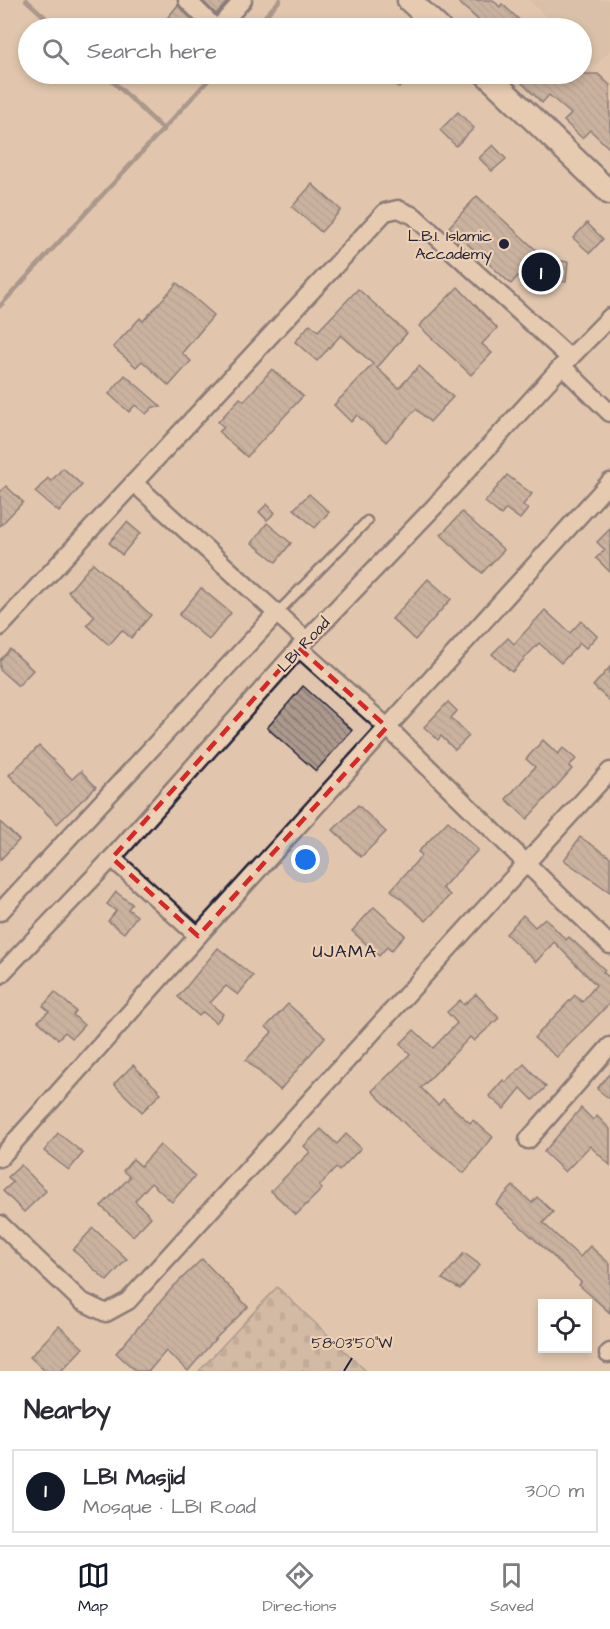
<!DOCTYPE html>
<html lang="en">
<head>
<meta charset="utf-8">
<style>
  :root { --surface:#fff; --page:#f7f7f7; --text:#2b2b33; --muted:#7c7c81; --line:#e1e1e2; --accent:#111827 }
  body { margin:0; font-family:"Architects Daughter",sans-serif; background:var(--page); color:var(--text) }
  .controls { position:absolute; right:18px; bottom:18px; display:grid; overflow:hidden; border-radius:0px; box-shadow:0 3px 9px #0003 }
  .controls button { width:54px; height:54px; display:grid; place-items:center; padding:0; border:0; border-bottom:2px solid var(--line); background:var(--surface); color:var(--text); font:30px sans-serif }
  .you { position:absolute; left:306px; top:860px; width:21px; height:21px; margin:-15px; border:4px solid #fff; border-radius:50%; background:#1a73e8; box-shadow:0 0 0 9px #1a73e833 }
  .badge { display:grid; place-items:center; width:39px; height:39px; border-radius:50%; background:var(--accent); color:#fff; font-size:20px; font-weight:700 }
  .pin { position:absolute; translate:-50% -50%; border:3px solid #fff; box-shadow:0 2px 6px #0006 }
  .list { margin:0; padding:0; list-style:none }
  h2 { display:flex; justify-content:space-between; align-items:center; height:78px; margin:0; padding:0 24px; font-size:26px }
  h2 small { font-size:20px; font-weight:400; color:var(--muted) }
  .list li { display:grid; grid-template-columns:39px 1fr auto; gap:18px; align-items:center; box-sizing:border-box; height:84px; margin:0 12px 12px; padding:0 12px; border:2px solid var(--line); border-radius:0px }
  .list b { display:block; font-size:22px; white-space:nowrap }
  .list p { margin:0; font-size:20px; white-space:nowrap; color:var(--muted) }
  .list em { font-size:20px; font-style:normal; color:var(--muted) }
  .icon { flex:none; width:33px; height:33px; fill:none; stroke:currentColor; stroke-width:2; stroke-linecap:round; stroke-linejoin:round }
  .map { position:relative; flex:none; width:610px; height:1371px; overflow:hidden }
  .search { position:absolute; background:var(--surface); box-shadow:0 3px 9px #0003; left:18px; right:18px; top:18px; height:66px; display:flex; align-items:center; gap:15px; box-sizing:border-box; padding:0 21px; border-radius:33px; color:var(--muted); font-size:22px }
  .sheet { height:174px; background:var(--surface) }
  nav { display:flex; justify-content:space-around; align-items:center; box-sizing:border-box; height:84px; border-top:2px solid var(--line); background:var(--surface); font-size:16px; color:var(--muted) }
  nav a { display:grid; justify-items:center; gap:3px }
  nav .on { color:var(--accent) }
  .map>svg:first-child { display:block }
  .built { fill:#d1b8a3 }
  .cemetery { fill:url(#cemetery-stones); stroke:#72666a; stroke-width:1.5 }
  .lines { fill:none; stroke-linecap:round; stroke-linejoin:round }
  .stream { stroke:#695f66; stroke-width:4.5 }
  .building { fill:url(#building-back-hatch); stroke:#22223b; stroke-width:1.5 }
  .service-casing { stroke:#22223b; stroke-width:13 }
  .minor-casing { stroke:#22223b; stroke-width:21 }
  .secondary-casing { stroke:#22223b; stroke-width:27 }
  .service { stroke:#edd1b4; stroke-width:8 }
  .minor { stroke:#edd1b4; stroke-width:16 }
  .secondary { stroke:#edd1b4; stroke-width:22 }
  .marked { fill:none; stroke:#d62828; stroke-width:4.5; stroke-dasharray:12 8; stroke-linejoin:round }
  .ticks { fill:none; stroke:#22223b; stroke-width:2 }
  .poi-dot { fill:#22223b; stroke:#edd1b4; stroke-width:2 }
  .labels { text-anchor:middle; stroke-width:4.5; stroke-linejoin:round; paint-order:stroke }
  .poi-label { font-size:16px; fill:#22223b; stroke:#edd1b4; text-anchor:end }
  .street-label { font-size:16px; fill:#22223b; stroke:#edd1b4 }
  .neighbourhood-label { font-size:18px; letter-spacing:1.5px; fill:#22223b; stroke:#edd1b4 }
  .ticks-label { font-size:15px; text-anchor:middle; fill:#22223b; stroke:#edd1b4; stroke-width:4.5; stroke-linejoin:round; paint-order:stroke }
</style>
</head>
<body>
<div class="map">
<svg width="610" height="1371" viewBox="0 0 610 1371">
  <defs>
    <pattern id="cemetery-stones" width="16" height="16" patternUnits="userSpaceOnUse" patternTransform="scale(1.5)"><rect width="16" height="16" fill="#c1ab9a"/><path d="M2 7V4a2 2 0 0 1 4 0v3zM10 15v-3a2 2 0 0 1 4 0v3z" fill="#9c8b7f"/></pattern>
    <pattern id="building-back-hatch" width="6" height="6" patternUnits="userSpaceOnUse" patternTransform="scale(1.5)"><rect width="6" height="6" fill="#ab998d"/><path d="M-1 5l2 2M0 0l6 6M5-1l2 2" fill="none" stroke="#8b7c74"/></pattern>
  </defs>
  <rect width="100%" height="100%" fill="#e1c6ad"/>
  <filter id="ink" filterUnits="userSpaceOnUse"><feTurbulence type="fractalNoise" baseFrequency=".0167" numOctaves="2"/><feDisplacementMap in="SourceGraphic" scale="12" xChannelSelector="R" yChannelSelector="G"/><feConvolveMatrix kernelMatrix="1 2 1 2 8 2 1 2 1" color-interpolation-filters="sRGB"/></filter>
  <g filter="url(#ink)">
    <path class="built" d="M529,0H610V51L595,67L582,54V28H557Z"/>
    <path class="cemetery" d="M277,1287L366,1371H199Z"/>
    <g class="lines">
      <g class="stream">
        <path d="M26,0L57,28"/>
        <path d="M254,28L280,0"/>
        <path d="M105,74L164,130"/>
        <path d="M0,306L214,74"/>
      </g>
    </g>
    <g class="building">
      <path d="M202,0H225L227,2L216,14Z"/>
      <path d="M456,0H493L500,7L502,4L528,28H487Z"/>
      <path d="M178,5L198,26L195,28H159Z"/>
      <path d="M384,74H412L399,88Z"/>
      <path d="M513,74H598L610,85V149L590,130L582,138L564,121L571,114L549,95L542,103Z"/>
      <path d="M458,112L474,128L456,146L440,130Z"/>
      <path d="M493,145L506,159L492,171L479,158Z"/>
      <path d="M312,184L341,210L321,232L292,207Z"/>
      <path d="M477,196L546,259L568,262L566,282L518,276L511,284L449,227Z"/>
      <path d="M587,223L603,239L590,253L573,238Z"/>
      <path d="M177,283L214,315L182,353L191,361L169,386L142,361L136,367L113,347L140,318L143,321Z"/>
      <path d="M458,287L497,328L482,344L492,353L471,375L419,326Z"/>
      <path d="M358,289L407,333L377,368L399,388L419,366L453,397L430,422L416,409L386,442L357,415L351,422L334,405L373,364L341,335L317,361L295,342L310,324L318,331Z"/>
      <path d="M272,369L303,396L247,457L219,432L224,427L218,422L240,398L244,401Z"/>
      <path d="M125,375L156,402L161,407H153L146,414L135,405L129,412L109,394Z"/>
      <path d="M63,468L82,485L59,512L35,492L48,478L51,481Z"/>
      <path d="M507,475L532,494L523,505L528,509L520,519L506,509L501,515L485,502Z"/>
      <path d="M6,486L23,502L0,526V492Z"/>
      <path d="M309,494L329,512L315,528L294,509Z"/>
      <path d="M267,504L275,513L267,520L259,512Z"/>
      <path d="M462,512L504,550L482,573L441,535Z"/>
      <path d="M127,522L140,533L122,555L109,543Z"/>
      <path d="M267,523L291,543L276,562L252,543Z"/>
      <path d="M610,529V572L596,558L605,550L597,542Z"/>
      <path d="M93,563L151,615L131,638L122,630L109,645L87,625L95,616L68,592Z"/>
      <path d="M428,579L451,599L415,640L392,619Z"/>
      <path d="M201,588L231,613L209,640L179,615Z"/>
      <path d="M545,610L570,633L581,621L597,636L586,648L580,643L561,663L539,643L512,672L492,654L508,638L514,644Z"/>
      <path d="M10,649L33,670L18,686L0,670V660Z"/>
      <path d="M610,667V701L593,686Z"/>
      <path d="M303,686L352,730L316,771L267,728Z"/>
      <path d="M448,702L457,711L451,718L469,736L455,750L441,736L438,740L424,727Z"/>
      <path d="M543,740L558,754L563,748L576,759L569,766L572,769L527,819L506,799L535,767L526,759Z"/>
      <path d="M39,746L72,779L81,771L96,787L57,824L9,775Z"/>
      <path d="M358,805L386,832L361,857L333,830Z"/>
      <path d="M448,821L478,850L442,888L450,895L426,921L391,890L422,855L418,852Z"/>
      <path d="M0,822L19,840L0,860Z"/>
      <path d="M580,837L610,857V892L564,860Z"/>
      <path d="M116,892L132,904L128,909L137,916L124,933L108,921L116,911L107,904Z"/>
      <path d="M374,907L405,935L391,951L387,947L379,956L352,931Z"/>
      <path d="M523,915L535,927L545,918L566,940L569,937L605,970L603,972L610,978V1003L557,1057L534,1038L575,995L582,1002L596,985L554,942L536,962L506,934Z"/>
      <path d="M218,948L253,976L238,995L226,986L210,1003L223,1014L216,1023L203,1012L199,1016L178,997Z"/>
      <path d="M55,992L76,1011L73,1015L84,1025L72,1038L65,1032L58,1039L38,1021L49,1011L43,1006Z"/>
      <path d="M476,994L499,1018L474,1041L470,1037L421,1088L438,1105L443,1099L470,1123L473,1120L493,1137L464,1173L407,1126L372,1091L410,1054L400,1044L414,1030L433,1048L457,1023L447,1012L460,1000L464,1005Z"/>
      <path d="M288,1004L325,1037L280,1090L246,1060L272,1032L266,1027Z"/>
      <path d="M524,1064L546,1087L533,1100L521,1088L504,1109L489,1096L503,1080L506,1082Z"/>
      <path d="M133,1065L161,1093L142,1112L114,1084Z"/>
      <path d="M610,1073V1099L597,1089Z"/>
      <path d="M581,1108L593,1120L597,1116L610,1129V1165L590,1146L565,1172L544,1152Z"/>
      <path d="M321,1129L337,1144L346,1134L361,1148L339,1171L336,1168L319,1186L322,1189L296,1215L271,1191L310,1152L304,1146Z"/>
      <path d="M58,1133L83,1153L69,1170L44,1151Z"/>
      <path d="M160,1145L195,1176L172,1202L151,1183L135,1201L151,1217L133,1236L101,1206L130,1177L123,1171L133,1159L141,1166Z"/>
      <path d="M21,1165L46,1191L24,1212L3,1191L13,1182L8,1177Z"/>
      <path d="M513,1186L532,1203L537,1197L553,1212L543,1223L580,1257L590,1246L610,1264V1313L579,1285L581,1282L496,1204Z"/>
      <path d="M93,1228L127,1259L107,1281L73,1250Z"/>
      <path d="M464,1253L480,1265L460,1289L442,1279Z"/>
      <path d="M202,1259L248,1307L216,1338L188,1371L166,1351L149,1371H136L116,1353L173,1287Z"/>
      <path d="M59,1326L83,1348L61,1371H45L30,1357Z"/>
    </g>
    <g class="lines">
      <defs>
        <path id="service" d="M277,613L367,521"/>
        <g id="minor">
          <path d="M187,0L215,28"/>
          <path d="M218,28L243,0"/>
          <path d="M562,366L610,413"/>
          <path d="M134,483L306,640"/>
          <path d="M0,627L385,212L398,209L414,216L570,358"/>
          <path d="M299,648L387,727L610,945"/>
          <path d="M112,858L198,936"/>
          <path d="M0,912L277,613"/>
          <path d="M0,975L112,858L299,648L435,506L562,366L610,317"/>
          <path d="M528,1140L610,1046"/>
          <path d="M0,1158L198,936L610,482"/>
          <path d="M0,1224L81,1301L106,1313L128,1301L610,771"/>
          <path d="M608,1354L610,1352"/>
        </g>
        <g id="secondary">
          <path d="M409,0L439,28"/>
          <path d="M486,74L610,193"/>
        </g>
      </defs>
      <use href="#service" class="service-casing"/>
      <use href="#minor" class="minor-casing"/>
      <use href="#secondary" class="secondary-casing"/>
      <use href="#service" class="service"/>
      <use href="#minor" class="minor"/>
      <use href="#secondary" class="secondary"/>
    </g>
  </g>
  <path d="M0 0H610V1371H0ZM299,648L387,727L198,936L112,858Z" fill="#e1c6ad" fill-opacity=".55" fill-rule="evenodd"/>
  <path class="marked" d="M299,648L387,727L198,936L112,858Z"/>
  <path class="ticks" d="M344,1371L352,1358"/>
  <circle class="poi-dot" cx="504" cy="244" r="6"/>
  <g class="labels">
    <g class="poi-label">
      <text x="492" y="241">L.B.I. Islamic<tspan x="492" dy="18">Accademy</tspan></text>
    </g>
    <g class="street-label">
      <text transform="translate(303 644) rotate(-47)" y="6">LBI Road</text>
    </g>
    <g class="neighbourhood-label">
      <text x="345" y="957">UJAMA</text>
    </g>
  </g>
  <g class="ticks-label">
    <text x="352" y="1348">58°03'50"W</text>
  </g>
</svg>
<div class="controls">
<button><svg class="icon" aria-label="locate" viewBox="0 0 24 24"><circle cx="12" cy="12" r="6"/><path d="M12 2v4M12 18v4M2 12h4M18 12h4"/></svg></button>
</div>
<div class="you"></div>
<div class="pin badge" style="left:541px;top:272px">1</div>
<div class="search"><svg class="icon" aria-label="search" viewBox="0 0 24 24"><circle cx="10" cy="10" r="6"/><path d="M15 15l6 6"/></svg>Search here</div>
</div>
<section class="sheet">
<h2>Nearby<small></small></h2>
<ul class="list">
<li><span class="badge">1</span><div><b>LBI Masjid</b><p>Mosque · LBI Road</p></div><em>300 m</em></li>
</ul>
</section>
<nav>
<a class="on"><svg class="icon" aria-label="map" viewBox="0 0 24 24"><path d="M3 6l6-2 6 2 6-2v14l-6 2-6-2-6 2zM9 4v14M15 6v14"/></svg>Map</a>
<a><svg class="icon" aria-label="directions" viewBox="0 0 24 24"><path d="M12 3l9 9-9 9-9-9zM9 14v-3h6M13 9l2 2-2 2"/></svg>Directions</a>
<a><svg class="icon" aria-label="saved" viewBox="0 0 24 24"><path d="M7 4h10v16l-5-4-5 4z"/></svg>Saved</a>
</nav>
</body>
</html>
